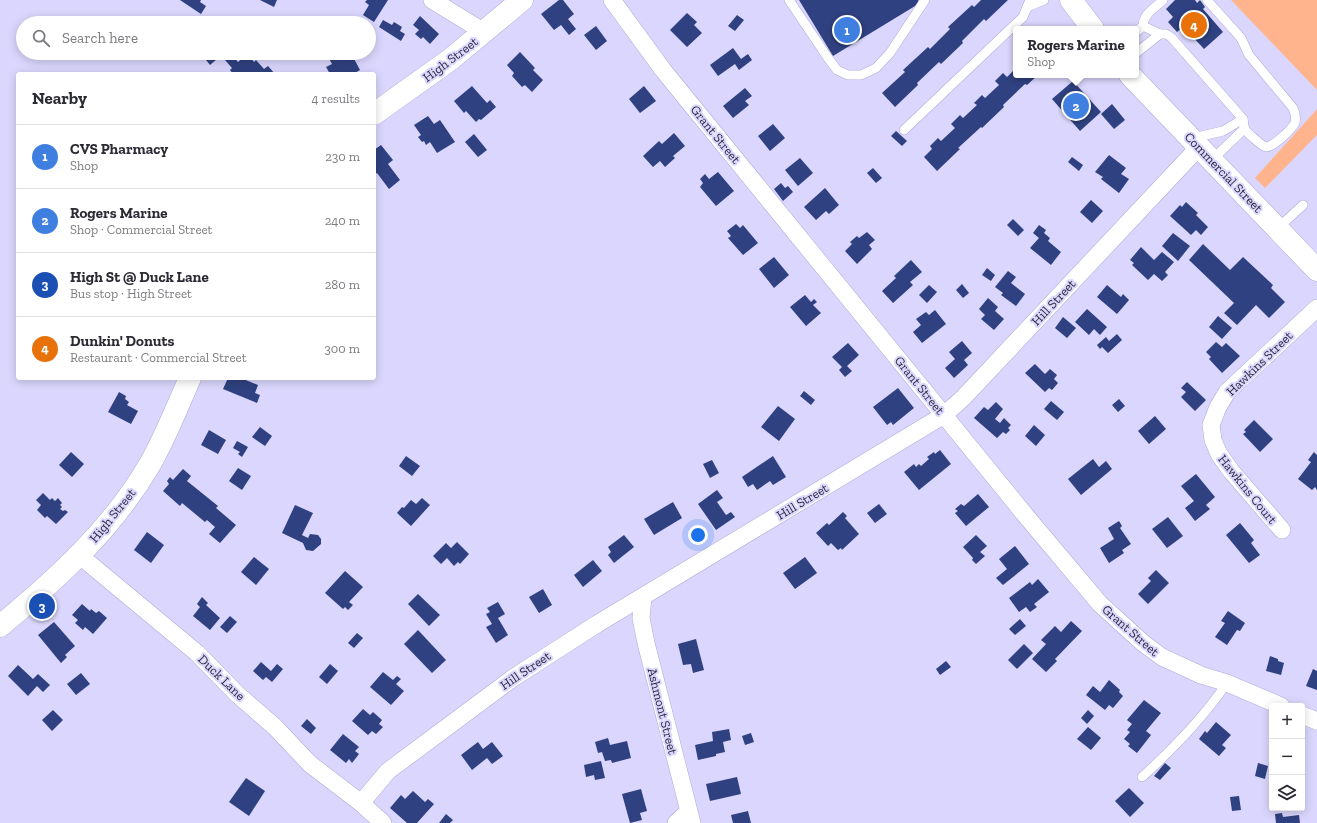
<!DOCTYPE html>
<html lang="en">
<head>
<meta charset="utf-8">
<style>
  :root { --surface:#fff; --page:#f2f2f3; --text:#2b2b33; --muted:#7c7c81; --line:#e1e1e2; --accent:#b45309 }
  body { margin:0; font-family:"Zilla Slab",serif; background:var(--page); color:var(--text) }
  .controls { position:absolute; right:12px; bottom:12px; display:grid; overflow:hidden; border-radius:4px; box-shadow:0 2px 10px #0003 }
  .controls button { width:36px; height:36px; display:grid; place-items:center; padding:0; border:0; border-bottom:1px solid var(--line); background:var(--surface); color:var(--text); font:20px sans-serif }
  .you { position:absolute; left:698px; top:535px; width:14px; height:14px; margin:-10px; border:3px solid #fff; border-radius:50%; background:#1a73e8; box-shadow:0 0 0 6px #1a73e833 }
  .badge { display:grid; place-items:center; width:26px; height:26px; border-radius:50%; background:var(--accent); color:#fff; font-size:13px; font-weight:700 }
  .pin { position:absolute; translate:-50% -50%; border:2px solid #fff; box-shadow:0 1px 4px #0006 }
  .popup { position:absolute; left:1013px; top:26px; width:126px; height:52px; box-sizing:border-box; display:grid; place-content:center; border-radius:4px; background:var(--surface); filter:drop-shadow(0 1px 3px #0005); font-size:13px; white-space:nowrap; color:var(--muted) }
  .popup b { font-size:15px; color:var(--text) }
  .popup::after { content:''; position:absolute; left:50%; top:100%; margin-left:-8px; border:8px solid transparent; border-top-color:var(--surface) }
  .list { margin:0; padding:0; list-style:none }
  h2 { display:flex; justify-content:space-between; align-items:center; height:52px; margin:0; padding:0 16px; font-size:17px }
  h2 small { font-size:13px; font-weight:400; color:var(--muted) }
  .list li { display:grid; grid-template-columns:26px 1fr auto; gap:12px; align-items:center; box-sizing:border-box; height:64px; padding:0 16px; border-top:1px solid var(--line) }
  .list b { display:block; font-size:15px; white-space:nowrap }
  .list p { margin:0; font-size:13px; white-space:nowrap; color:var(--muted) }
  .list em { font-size:13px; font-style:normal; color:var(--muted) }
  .icon { flex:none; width:22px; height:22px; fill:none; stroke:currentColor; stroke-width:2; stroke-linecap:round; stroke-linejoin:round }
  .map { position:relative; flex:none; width:1317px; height:823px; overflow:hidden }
  .search { position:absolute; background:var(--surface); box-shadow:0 2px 10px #0003; left:16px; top:16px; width:360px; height:44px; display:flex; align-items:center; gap:10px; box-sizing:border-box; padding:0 14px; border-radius:22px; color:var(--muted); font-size:15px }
  .panel { position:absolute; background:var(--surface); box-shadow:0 2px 10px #0003; left:16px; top:72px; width:360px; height:308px; border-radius:4px }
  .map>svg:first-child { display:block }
  .green { fill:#ffb48d }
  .building { fill:#2f4180 }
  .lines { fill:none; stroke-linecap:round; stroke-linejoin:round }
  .service-casing { stroke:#aeaad9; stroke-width:10 }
  .minor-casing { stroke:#aeaad9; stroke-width:18 }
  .secondary-casing { stroke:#aeaad9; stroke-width:23 }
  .service { stroke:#fff; stroke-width:9 }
  .minor { stroke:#fff; stroke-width:17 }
  .secondary { stroke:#fff; stroke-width:22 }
  .labels { text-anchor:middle; stroke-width:4; stroke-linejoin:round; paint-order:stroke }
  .street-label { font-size:13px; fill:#2b293b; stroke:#dad6fd }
</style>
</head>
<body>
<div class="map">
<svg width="1317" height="823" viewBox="0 0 1317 823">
  <rect width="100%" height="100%" fill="#dad6fd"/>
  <g class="green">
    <path d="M1231,0H1317V90Z"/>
    <path d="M1317,109V135L1265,188L1255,178Z"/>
  </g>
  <g class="building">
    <path d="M180,0H201L200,2L206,6L201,14Z"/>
    <path d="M260,0H277L274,7Z"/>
    <path d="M367,0H388L374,22L363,15L369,5L365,2Z"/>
    <path d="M559,0H563L574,14L568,19L576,29L569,35L561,25L554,30L541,14Z"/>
    <path d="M799,0H918L920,3L833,56Z"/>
    <path d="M981,0H1008L986,21L984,19L962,41L963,43L941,64L939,62L917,83L918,85L895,107L882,93L905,72L903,70L928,47L930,49L950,29L948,27L972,5L974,7Z"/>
    <path d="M1175,0H1195L1197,3L1200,0L1205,7L1203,9L1223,32L1204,49L1191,35L1189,36L1182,28L1177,32L1168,22L1173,17L1166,9Z"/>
    <path d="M687,13L697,22L694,25L702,33L687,47L670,30Z"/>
    <path d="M737,15L744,20L735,31L728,26Z"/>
    <path d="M420,16L439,34L430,44L423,37L421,39L415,34L419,30L413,25Z"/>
    <path d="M383,20L392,25L394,22L402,27L400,31L405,34L401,41L379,27Z"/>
    <path d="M596,26L607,41L596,50L584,35Z"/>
    <path d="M733,48L741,59L748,54L752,60L739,70L735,64L718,76L710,65Z"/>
    <path d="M520,52L535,68L533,70L543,80L532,92L525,85L522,87L512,76L514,73L507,65Z"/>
    <path d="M195,53H224L210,65L202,55L199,57Z"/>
    <path d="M326,53H351L360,70L353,74H330L326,67L332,64Z"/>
    <path d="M231,54L238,62L248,54L254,62L256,60L264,69L268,66L275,74H233L230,70L232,68L225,60Z"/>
    <path d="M1016,68V75H1038L1027,85L1025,84L1003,105L1004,107L982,128L981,127L958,148L960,149L937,171L924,157L932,149L930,146L938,138L941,141L955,128L951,124L960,115L963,118L977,105L974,103L982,95L985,98L999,85L995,81L1003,73L1007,77Z"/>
    <path d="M1073,81L1101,112L1080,131L1052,99Z"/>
    <path d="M472,86L487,103L490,100L496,107L481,120L479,119L476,122L466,111L464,113L454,101Z"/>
    <path d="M644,86L656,101L640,113L629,99Z"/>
    <path d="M745,88L752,96L745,101L749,105L733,118L723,106Z"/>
    <path d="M1112,104L1125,120L1114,129L1101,114Z"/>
    <path d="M428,116L434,124L440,120L455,142L437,153L430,142L426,145L424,141L422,142L418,137L421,135L414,125Z"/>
    <path d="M773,124L785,138L770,151L758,136Z"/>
    <path d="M896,131L907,141L902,146L891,136Z"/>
    <path d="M674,133L685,146L673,156L675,158L665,167L660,161L653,167L643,156L659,141L662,144Z"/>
    <path d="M474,134L487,150L478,157L465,142Z"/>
    <path d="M381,145L393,160L388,164L400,180L389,189L377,173L374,175V150Z"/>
    <path d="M1109,155L1126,168L1121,174L1129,179L1119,193L1101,179L1103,177L1095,172Z"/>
    <path d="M1072,157L1083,165L1079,171L1068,162Z"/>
    <path d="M800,158L813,173L798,186L785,170Z"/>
    <path d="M873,168L882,178L876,183L867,173Z"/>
    <path d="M718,172L734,191L716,206L700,187L703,183L700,179L705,174L709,179Z"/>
    <path d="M781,183L785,188L788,186L793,192L783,201L774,189Z"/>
    <path d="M825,188L839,205L829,214L826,211L816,220L804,207Z"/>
    <path d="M1091,200L1103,211L1092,223L1080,212Z"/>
    <path d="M1186,202L1198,213L1196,215L1208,227L1201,235L1196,230L1191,235L1170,216L1180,205L1182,207Z"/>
    <path d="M1013,219L1024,230L1018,236L1007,225Z"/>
    <path d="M736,224L740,228L743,225L758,243L743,255L728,238L731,236L727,231Z"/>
    <path d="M1039,225L1046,230L1044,233L1050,238L1048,241L1061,252L1051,265L1030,248L1039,238L1033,233Z"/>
    <path d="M867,232L875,240L869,245L872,249L857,264L845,251L852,244L850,242L857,236L859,238Z"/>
    <path d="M1173,233L1190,246L1178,261L1162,246Z"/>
    <path d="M1203,244L1230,270L1243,257L1273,285L1271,288L1285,302L1269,318L1256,305L1237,325L1224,313L1234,303L1189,260Z"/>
    <path d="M1141,247L1154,260L1162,252L1174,262L1165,272L1168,275L1162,281L1154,274L1148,280L1132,265L1134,263L1130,260Z"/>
    <path d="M774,257L789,275L774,288L759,269Z"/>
    <path d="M911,260L922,272L910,282L913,285L893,303L882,291L896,278L894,276Z"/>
    <path d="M987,268L995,275L991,281L982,275Z"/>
    <path d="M1008,271L1016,277L1011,283L1025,294L1016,306L1001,295L1003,293L995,287Z"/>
    <path d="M962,284L969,293L963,298L956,290Z"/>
    <path d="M929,285L937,292L927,303L919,295Z"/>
    <path d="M1107,285L1121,297L1123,294L1129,300L1117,314L1097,297Z"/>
    <path d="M805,295L811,302L814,299L817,302L813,305L821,313L806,326L790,307Z"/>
    <path d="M988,298L998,307L995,311L1004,319L994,330L981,319L985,315L979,309Z"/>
    <path d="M1087,309L1107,327L1100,335L1094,329L1089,335L1075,322Z"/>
    <path d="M935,310L946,324L922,343L913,332L921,325L916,319L926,312L929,315Z"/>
    <path d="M1218,316L1232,328L1222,339L1209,327Z"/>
    <path d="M1063,317L1076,328L1067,338L1055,328Z"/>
    <path d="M1117,334L1122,340L1108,353L1102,347L1100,349L1097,345L1106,337L1109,341Z"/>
    <path d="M962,341L972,353L964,360L968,365L954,378L945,368L955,359L949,352Z"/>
    <path d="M1216,342L1222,347L1226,343L1240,356L1222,373L1209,359L1211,357L1206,352Z"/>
    <path d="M848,343L859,355L847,366L852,371L845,377L839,370L842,367L832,357Z"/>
    <path d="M1035,364L1045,374L1050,369L1057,375L1054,379L1058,383L1052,390L1049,388L1045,392L1025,373Z"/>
    <path d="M228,378H241L258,385L255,393L260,395L257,403L223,389Z"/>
    <path d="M1187,382L1206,400L1195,411L1181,397L1186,392L1181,388Z"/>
    <path d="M898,388L914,408L893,425L891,422L887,425L873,407Z"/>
    <path d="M804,391L815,400L811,405L800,396Z"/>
    <path d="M119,392L126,396L125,399L129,402L127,405L138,411L131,424L108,412Z"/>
    <path d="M1119,399L1125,406L1118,412L1112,405Z"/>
    <path d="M1051,401L1064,412L1057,420L1044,409Z"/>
    <path d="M996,402L1003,409L995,419L1000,423L1004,418L1011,425L1008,428L1010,430L1006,434L1003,432L997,438L974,418L984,407L988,410Z"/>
    <path d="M778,406L795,419L779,441L761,427Z"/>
    <path d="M1155,416L1166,429L1149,444L1138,431Z"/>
    <path d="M1254,420L1273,439L1260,452L1243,434L1246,432L1244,430Z"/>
    <path d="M1034,425L1045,435L1036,446L1025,436Z"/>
    <path d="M260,427L272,436L265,446L252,437Z"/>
    <path d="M209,430L226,440L218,454L201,445Z"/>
    <path d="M237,441L248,447L242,457L238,454L240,452L233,448Z"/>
    <path d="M940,450L951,464L919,490L904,472L914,464L916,467L919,464L921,466L929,459L927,457L934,452L935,454Z"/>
    <path d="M71,452L84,464L72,477L59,465Z"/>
    <path d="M1314,452L1317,455V490L1315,487L1312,490L1298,479L1311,462L1308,460Z"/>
    <path d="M406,456L420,466L412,476L399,466Z"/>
    <path d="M773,456L786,477L773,485L770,481L757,490L753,484L748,487L742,477Z"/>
    <path d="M1093,459L1099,467L1106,461L1112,469L1081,495L1068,479Z"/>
    <path d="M712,460L719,473L710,478L703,464Z"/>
    <path d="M238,468L251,476L242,490L229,481Z"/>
    <path d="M183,469L191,476L187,481L218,506L216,508L236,525L220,543L209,534L215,527L207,520L205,522L182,503L180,506L163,491L169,484L167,481L170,477L173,480Z"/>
    <path d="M1196,474L1215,497L1206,505L1210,509L1195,521L1185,508L1194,501L1181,486Z"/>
    <path d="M717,490L723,498L717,502L726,515L731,512L735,517L716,530L698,504Z"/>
    <path d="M43,493L50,500L52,498L55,501L58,498L62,503L60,505L62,507L60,509L63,511L65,510L68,512L56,524L47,516L45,518L37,510L41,505L36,500Z"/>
    <path d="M978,494L989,507L966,526L955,513L958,511L955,509L961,504L964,506Z"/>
    <path d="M422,498L430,505L411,526L397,513L402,507L404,508L411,500L416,504Z"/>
    <path d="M673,502L682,518L654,535L644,519Z"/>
    <path d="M879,504L887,514L875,523L867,513Z"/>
    <path d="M295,505L313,513L302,535L308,538L310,534L318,535L321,539V544L313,551L306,550L303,543L282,533Z"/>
    <path d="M843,512L847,516L845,518L859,534L842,550L841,548L838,550L831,543L828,546L816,533L827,523L829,525Z"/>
    <path d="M1168,517L1183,536L1167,548L1152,529Z"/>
    <path d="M1119,521L1122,526L1120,528L1131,544L1122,550L1124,553L1109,563L1100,548L1114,539L1108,528Z"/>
    <path d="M1240,523L1254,540L1251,543L1260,555L1249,563L1226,535Z"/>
    <path d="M147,532L164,545L151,563L134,550Z"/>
    <path d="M624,535L634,547L614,563L608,555L611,552L608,547Z"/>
    <path d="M976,535L987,546L980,552L985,556L976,564L972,560L973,558L963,547Z"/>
    <path d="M457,542L469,554L460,564L458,562L454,566L447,558L441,564L433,556L446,543L451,548Z"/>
    <path d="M1015,546L1029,564L1003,585L996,578L1007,569L999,559Z"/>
    <path d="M254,557L269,569L256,585L241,572Z"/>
    <path d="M805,557L817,573L795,589L783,573Z"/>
    <path d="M593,560L602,571L583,587L574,575Z"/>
    <path d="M1156,570L1169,583L1148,604L1138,594L1151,581L1148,578Z"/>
    <path d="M345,571L363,587L349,602L353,605L348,610L345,607L343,609L325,593Z"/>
    <path d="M1038,579L1049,592L1034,604L1037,607L1030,612L1026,607L1019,612L1009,598L1030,582L1032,585Z"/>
    <path d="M543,589L552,605L539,613L529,597Z"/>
    <path d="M418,594L440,615L429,626L408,604Z"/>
    <path d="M202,597L208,603L206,605L220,618L210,630L193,616L200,607L197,604Z"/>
    <path d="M498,602L505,614L498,618L508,635L496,643L486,627L492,624L486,614L490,612L487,608Z"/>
    <path d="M82,604L90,611L91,609L96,613L99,611L107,618L93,634L85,627L83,630L75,623L78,620L72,615Z"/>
    <path d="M1228,611L1245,623L1240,631L1237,630L1227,645L1215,637L1225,623L1221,621Z"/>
    <path d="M230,616L237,622L227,633L220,627Z"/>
    <path d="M1020,619L1026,626L1015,635L1009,629Z"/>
    <path d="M1071,621L1082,631L1055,659L1057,661L1046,672L1032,659L1046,644L1041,640L1055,626L1061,632Z"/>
    <path d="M54,622L75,646L65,655L67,657L61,663L38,635Z"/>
    <path d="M418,630L446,660L432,673L404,644Z"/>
    <path d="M357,633L363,638L354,648L348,643Z"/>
    <path d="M696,639L704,670L693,673L691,664L683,665L678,644Z"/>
    <path d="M1024,644L1033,653L1017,669L1008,660Z"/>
    <path d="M1270,656L1278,659V661L1284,663L1281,675L1266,671Z"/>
    <path d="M946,661L951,667L940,675L936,669Z"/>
    <path d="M261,662L271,671L277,664L283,669L272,682L266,677L263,680L253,671Z"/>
    <path d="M330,664L338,671L327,684L319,677Z"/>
    <path d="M18,665L33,679L38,674L50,685L43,692L37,686L28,696L8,676Z"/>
    <path d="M1313,669L1317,671V690L1306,686Z"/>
    <path d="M383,672L393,680L397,676L401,679L396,684L404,691L391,705L370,687Z"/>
    <path d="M81,673L90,684L76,695L67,684Z"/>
    <path d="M1109,680L1120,690L1119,692L1123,696L1113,708L1109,705L1105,710L1086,695L1093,686L1100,692Z"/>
    <path d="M1144,700L1161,713L1146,731L1151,735L1137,753L1128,746L1130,744L1124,739L1130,732L1127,730L1132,724L1127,720Z"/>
    <path d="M363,709L370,715L373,712L382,720L379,724L383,727L376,734L372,731L368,735L352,721Z"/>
    <path d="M53,710L63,720L52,731L42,720Z"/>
    <path d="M1088,710L1094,716L1087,724L1081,718Z"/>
    <path d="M307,719L316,728L311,734L301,726Z"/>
    <path d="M1216,722L1231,735L1222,745L1226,748L1219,756L1199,739L1205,731L1207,733Z"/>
    <path d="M1088,727L1101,738L1091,750L1077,739Z"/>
    <path d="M729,729L731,740L723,742L725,752L716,754V756L698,760L695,745L713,741L712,732Z"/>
    <path d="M751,733L754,742L745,745L742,736Z"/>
    <path d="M343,734L359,747L355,751L359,754L352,763L349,759L346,763L330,750Z"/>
    <path d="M608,738L610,745L627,741L631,758L612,763L611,760L605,761L602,752L598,753L595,742Z"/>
    <path d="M478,742L483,749L492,742L503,756L492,764L487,758L472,770L461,755Z"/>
    <path d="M601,761L605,778L595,780L594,775L586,777L584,765Z"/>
    <path d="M1165,763L1171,768L1160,780L1154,776Z"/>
    <path d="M1258,763L1268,766L1265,779L1255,776Z"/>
    <path d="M737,777L741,794L710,801L706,784Z"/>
    <path d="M246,778L265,791L249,816L229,802Z"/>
    <path d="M1129,788L1144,803L1130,817L1115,801Z"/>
    <path d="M641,789L647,811L640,813L642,820L630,823L622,794Z"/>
    <path d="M413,791L425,802L428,799L434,804L417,823H407L390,808L401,795L405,799Z"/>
    <path d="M1239,796L1241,810L1232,811L1230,797Z"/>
    <path d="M748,811L751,823H733L731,815Z"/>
    <path d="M1282,813L1283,817L1299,815L1300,823H1276L1275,814Z"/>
    <path d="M446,814L453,820L450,823H439Z"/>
  </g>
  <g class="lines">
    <defs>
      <g id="service">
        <path d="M789,0L828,58L837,70L848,75H861L876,68L890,53L925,0"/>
        <path d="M1027,7L1044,0"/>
        <path d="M1143,26L1160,34H1166L1171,37L1243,119C1244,122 1243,126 1245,129C1247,133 1262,146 1266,147C1273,147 1292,129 1295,123C1296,118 1295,112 1293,108L1249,55L1241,38L1207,0"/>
        <path d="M1136,32L1143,26C1143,14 1155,8 1163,0"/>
        <path d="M1136,53L1160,34"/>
        <path d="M904,130L1023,17L1030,0"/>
        <path d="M1193,138L1223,131L1243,119"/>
        <path d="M1212,160L1244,129"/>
        <path d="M1278,228L1303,205"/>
        <path d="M1142,777C1173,749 1203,718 1227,683"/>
      </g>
      <g id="minor">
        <path d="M432,0L484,32"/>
        <path d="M612,0L663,70L1026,516L1100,604L1143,643L1162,657L1201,675L1227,683L1281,706"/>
        <path d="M1282,530L1231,471L1219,454L1213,440L1211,425L1218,407L1227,392L1317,308"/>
        <path d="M79,555L197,653L237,694L275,727L310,764L361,803L383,823"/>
        <path d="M643,597L641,618L646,643L692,823"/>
        <path d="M1302,715L1317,721"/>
        <path d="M361,803L388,771L513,678L597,624L944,415L963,398L1199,147"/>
        <path d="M676,823L688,812"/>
      </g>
      <g id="secondary">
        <path d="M1071,0L1093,29"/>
        <path d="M1130,75L1317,270"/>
        <path d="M374,114L451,59L522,0"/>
        <path d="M0,626C57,579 113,528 150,464C166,436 177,407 190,378"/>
      </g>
    </defs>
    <use href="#service" class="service-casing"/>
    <use href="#minor" class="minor-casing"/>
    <use href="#secondary" class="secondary-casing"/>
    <use href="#service" class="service"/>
    <use href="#minor" class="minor"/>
    <use href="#secondary" class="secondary"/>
  </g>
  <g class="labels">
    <g class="street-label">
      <text transform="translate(450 59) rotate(-37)" y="5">High Street</text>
      <text transform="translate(716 134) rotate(51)" y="5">Grant Street</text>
      <text transform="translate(1224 172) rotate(46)" y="5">Commercial Street</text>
      <text transform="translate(1053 302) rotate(-47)" y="5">Hill Street</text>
      <text transform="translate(1259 363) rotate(-44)" y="5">Hawkins Street</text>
      <text transform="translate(920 385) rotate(51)" y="5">Grant Street</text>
      <text transform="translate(1248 489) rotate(51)" y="5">Hawkins Court</text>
      <text transform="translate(802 501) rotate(-31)" y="5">Hill Street</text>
      <text transform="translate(112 515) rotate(-51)" y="5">High Street</text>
      <text transform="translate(1131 630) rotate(41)" y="5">Grant Street</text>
      <text transform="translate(525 670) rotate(-34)" y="5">Hill Street</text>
      <text transform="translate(222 677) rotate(44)" y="5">Duck Lane</text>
      <text transform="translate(663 711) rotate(76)" y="5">Ashmont Street</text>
    </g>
  </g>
</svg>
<div class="controls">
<button>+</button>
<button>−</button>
<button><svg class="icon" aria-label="layers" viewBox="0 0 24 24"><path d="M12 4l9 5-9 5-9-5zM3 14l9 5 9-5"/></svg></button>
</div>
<div class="you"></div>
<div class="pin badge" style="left:847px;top:30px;background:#3f7fe0">1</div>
<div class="pin badge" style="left:1076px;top:106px;background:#3f7fe0">2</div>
<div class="popup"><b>Rogers Marine</b>Shop</div>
<div class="pin badge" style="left:42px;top:606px;background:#1a4fb4">3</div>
<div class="pin badge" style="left:1194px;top:25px;background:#e8710a">4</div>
<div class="search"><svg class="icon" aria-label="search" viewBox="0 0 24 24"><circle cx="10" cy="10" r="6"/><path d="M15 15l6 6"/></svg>Search here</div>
<section class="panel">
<h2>Nearby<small>4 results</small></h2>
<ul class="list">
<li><span class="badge" style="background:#3f7fe0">1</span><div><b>CVS Pharmacy</b><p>Shop</p></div><em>230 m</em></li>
<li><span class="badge" style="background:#3f7fe0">2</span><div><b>Rogers Marine</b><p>Shop · Commercial Street</p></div><em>240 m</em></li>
<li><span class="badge" style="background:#1a4fb4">3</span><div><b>High St @ Duck Lane</b><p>Bus stop · High Street</p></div><em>280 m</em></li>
<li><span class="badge" style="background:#e8710a">4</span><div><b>Dunkin' Donuts</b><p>Restaurant · Commercial Street</p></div><em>300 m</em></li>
</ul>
</section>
</div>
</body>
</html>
